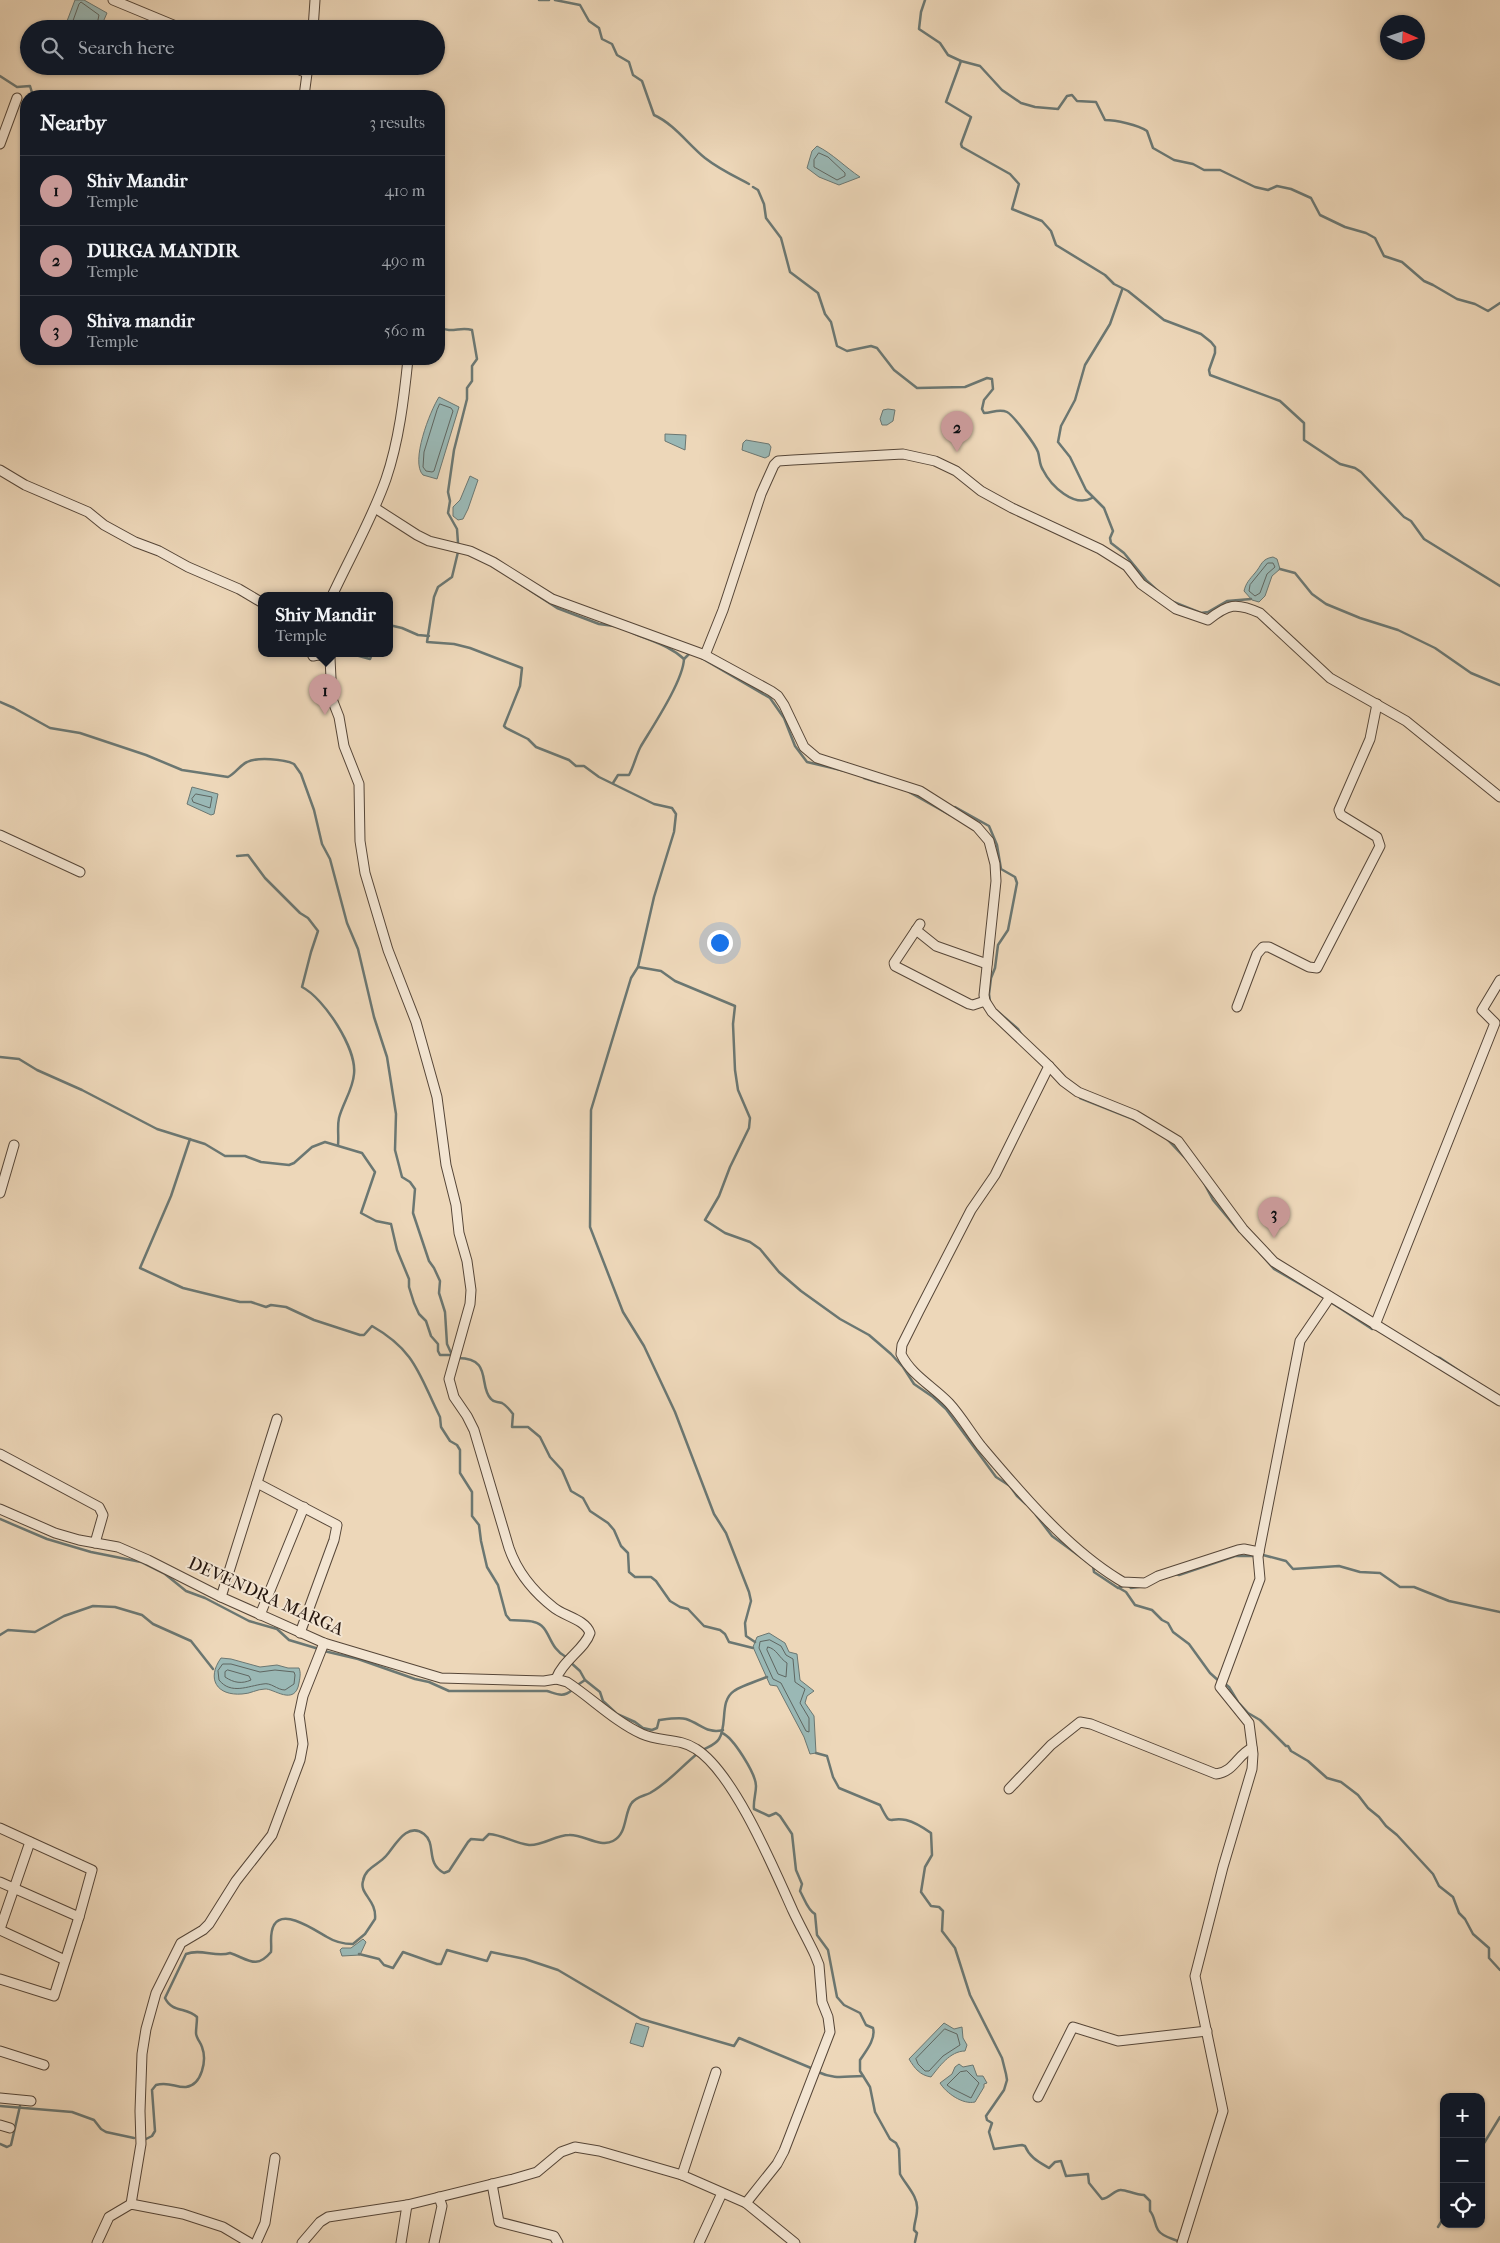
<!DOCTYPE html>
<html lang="en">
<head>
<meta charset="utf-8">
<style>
  :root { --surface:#171b24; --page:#242831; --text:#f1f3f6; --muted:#9ea1a6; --line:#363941; --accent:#c59692 }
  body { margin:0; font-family:"IM FELL French Canon",serif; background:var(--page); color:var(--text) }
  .controls { position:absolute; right:15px; bottom:15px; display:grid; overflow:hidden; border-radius:10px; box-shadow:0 1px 4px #0004 }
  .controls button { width:45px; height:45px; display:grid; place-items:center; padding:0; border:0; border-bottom:1px solid var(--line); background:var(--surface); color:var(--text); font:25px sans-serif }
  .compass { position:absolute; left:1380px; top:15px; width:45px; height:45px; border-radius:50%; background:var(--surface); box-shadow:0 1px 4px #0004; rotate:93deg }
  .you { position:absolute; left:719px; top:942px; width:18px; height:18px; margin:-12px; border:4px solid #fff; border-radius:50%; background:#1a73e8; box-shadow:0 0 0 8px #1a73e833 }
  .badge { display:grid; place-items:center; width:32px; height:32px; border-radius:50%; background:var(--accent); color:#111; font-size:16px; font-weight:700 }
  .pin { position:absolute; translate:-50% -41px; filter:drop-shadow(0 1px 2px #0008) }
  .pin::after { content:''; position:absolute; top:26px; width:18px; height:15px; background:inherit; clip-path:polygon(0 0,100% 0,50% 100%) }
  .popup { position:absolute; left:258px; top:592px; width:135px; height:65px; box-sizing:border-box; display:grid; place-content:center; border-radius:10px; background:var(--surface); filter:drop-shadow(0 1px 4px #0005); font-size:16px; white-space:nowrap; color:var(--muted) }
  .popup b { font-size:19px; color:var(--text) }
  .popup::after { content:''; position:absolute; left:50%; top:100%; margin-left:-10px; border:10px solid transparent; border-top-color:var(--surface) }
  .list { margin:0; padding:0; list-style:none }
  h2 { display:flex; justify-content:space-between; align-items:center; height:65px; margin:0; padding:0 20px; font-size:21px }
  h2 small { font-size:16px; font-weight:400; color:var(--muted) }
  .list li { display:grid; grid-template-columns:32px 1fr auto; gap:15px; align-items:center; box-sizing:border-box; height:70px; padding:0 20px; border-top:1px solid var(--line) }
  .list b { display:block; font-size:19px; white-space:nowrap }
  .list p { margin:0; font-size:16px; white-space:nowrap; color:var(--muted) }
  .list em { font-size:16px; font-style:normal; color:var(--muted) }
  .icon { flex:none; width:28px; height:28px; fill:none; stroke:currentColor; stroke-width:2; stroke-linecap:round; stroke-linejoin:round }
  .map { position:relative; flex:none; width:1500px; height:2243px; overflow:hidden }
  .search { position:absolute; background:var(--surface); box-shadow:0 1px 4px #0004; left:20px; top:20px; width:425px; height:55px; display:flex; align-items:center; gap:12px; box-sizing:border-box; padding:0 18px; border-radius:28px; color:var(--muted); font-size:19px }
  .panel { position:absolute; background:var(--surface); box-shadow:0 1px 4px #0004; left:20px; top:90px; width:425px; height:275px; border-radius:20px }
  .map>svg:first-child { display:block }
  .water { fill:#9ab8b5; stroke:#6b7772 }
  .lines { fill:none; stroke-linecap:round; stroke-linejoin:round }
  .shore { stroke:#5f6661; stroke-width:1 }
  .stream { stroke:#6b7772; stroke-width:2.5 }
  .minor-casing { stroke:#564638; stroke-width:11 }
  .minor { stroke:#f3e5d2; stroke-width:9 }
  .labels { text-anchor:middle; stroke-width:4; stroke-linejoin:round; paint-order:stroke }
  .street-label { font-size:18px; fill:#24150d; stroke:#f3e5d2 }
</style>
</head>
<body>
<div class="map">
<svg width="1500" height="2243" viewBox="0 0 1500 2243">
  <rect width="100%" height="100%" fill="#edd7b9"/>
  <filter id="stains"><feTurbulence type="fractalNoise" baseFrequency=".004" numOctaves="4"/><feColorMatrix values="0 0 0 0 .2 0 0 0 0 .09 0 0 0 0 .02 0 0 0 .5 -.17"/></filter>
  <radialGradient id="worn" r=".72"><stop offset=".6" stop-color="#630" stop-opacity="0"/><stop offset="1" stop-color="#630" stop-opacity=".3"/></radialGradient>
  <g class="water">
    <path d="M75,0H84L107,13L100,29H64Z"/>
    <path d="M817,146C833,154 845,167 860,177L839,185L819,177L807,168L812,151Z"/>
    <path d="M439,397L459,407L437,479L423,475C410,462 430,411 439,397Z"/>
    <path d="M888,409L895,410L893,421L887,425H882L880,419L883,410Z"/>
    <path d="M665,434L686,435L685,450L665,441Z"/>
    <path d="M746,440L769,444L771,447L769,456L765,458L742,450L743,443Z"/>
    <path d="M470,476L478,480L468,509L463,519L458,520L453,516V507L460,500Z"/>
    <path d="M1273,557L1277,559L1280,569L1272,576L1265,596L1259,602L1252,600L1244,591C1246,583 1249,580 1255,573C1262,565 1261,559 1273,557Z"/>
    <path d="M192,787L218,794L214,814L211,815L187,804Z"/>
    <path d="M769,1633L785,1643L789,1652L797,1654L800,1680L814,1691L807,1696L805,1703L814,1716L816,1753L810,1754L804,1737L777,1686L770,1685L753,1647L757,1637Z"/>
    <path d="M221,1658L231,1659L260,1667L277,1665L288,1668H299C301,1673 300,1677 299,1683C295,1707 273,1688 265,1689C257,1689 250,1694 242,1694C217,1696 206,1679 221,1658Z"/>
    <path d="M363,1939L366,1942L360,1955L342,1956L340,1950L342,1948H351Z"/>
    <path d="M636,2023L649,2027L643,2047L630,2043Z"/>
    <path d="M944,2023L954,2029L962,2027L963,2038L967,2045L965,2051C950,2051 939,2067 931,2077C920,2075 915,2069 909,2059Z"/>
    <path d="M959,2064L963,2067L973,2065L977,2076H983L987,2083L984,2084V2087L975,2102C963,2105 946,2093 940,2083L952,2074L955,2067Z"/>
  </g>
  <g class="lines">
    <g class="shore">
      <path d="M70,29L79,4L81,2L99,15L96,29"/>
      <path d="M819,153L828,157L845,173V176L837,180L814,167V160Z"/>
      <path d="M440,404L451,408L453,411L434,471L432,472L426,471L423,467L424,452L437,410Z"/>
      <path d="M1268,563H1273L1275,567L1267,574L1260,593L1255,596L1249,591L1250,585Z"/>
      <path d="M196,794L212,797L210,808L193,802L192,799Z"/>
      <path d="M770,1640L781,1646L786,1655L793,1659L795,1682L805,1689L800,1703L809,1718V1732L806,1731L781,1683L773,1679L759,1648L760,1642Z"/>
      <path d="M768,1647C777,1649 779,1658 787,1663L786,1677L778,1674L767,1650Z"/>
      <path d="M223,1664H231L260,1672L275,1670L294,1672L295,1675L294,1684L285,1690C277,1690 271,1682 263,1684C248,1686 231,1695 219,1680L218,1671Z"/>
      <path d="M228,1670L249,1676L251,1680C242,1684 234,1683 225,1677V1672Z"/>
      <path d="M945,2029L957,2034L960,2045L943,2056L929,2071H925L918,2064L916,2059Z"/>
      <path d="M967,2071L979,2083L971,2098L951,2088L947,2085L960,2072Z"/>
    </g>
    <g class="stream">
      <path d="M539,0H549"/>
      <path d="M555,0L580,5L589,21L599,28L602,39L612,44L617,55L629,62L633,75L642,81L654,115C674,124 688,144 705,158C719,169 734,176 749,184"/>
      <path d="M925,0L921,12L919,29L940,43L948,55L961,61L980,66L1002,90L1021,103L1035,107L1058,109L1067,96L1072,95L1077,101L1096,102L1105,120C1116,120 1138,125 1147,131L1153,148L1174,160L1193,164L1204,170H1220L1255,187L1268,190L1277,186L1291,189L1311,198L1320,215L1345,227L1366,233L1375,238L1384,256L1402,262L1424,281L1433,285L1457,299L1475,304L1488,311L1500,303"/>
      <path d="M961,61L946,102L971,117L961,144L962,147L1010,174L1019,184L1012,209L1042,221L1051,231L1056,245L1105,275L1114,284L1128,291L1164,320L1201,334L1211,342L1215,347V353L1209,370L1210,375L1280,401L1304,423V440L1340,464L1355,468L1361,472L1404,517L1411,521L1424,539L1500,586"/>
      <path d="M0,76L17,87L30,86L33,96"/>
      <path d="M753,187L758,190L764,204L766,218L781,238L790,272L818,293L825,314L831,322L837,346L847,351L871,346L877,348L894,370L917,388L965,387L987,378L992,379L993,389L984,400L982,409L984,413C992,413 999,408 1007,412C1013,415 1035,444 1038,452C1040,458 1039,464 1043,470C1051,486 1074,508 1092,498"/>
      <path d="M1122,290L1110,324L1085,365L1075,400L1061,426L1058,442L1070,457L1086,490L1104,508L1113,531L1110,538L1111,543L1124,553L1147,581L1159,592"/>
      <path d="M439,327C452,334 460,326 472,330L477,359L472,366V381L467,388V399L454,450L448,492L450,501L448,513L457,529L458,543"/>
      <path d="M458,552L452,577L438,587L434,597L427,642L454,644L470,648L522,668L520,686L504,726L506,728L528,739L536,747L569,760L576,766H584L599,777L654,804L672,808L676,814L674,832L654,897L638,967L631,978L591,1110L590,1227L623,1312L644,1346L675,1412L714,1514L726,1533L749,1592L751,1601L745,1623L746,1636L755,1642"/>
      <path d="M1280,569L1295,573L1312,594L1326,604L1360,618L1398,630L1435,648L1471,673L1500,685"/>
      <path d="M514,580L557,608L599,624L614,626"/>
      <path d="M1171,601L1201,613L1208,612L1227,601L1251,599"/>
      <path d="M389,625L402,628L418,635L429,636"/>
      <path d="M631,632C650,641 669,645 684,659L691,652"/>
      <path d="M352,654L370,659L372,654"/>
      <path d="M698,656L770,698L784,718L795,746L807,762L845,771"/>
      <path d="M0,702L14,708L50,728L80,733L146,755L182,770L228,777C236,773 240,765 247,762C257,757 284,759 294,764L301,774L314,810L322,844L330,859L347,923L358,949L374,1017L387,1057L396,1114L395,1150L402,1177L410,1182L415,1189L413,1213L429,1261L434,1268L440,1281L439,1293L445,1312L447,1344L452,1355H440L438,1351V1344L431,1336L426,1321L419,1314L414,1303L409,1287V1279L397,1250L391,1224L376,1221L361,1213L375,1172L362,1153L325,1142L312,1147L294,1163L289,1165L261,1162L245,1156H225L205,1144L157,1129L82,1090L37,1070L19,1059L0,1057"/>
      <path d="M864,778L880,783"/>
      <path d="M613,783L618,775H629C634,766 636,755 641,746C653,726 683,681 684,659"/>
      <path d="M909,792L950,815"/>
      <path d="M955,807L989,826L997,845L1001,869L1015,877L1017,883L1008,930L998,945L995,968L991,978L989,994L990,1002"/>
      <path d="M237,856L248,855L265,878L300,913L308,918L318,931L311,952L302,987C324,998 357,1049 354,1074C353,1089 343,1103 339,1118C337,1127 339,1136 338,1145"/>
      <path d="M638,967L661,971L675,981L735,1006L733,1024L735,1070L738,1090L750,1118L749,1128L730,1167L719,1196L705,1220L725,1233L750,1242L760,1249L779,1272L801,1291L840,1319L869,1335L891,1354L903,1367L914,1384L933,1397L946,1409L996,1477L1010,1486L1017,1496L1026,1504"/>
      <path d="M996,1010L1018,1029L1023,1037"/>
      <path d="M1080,1098L1138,1121"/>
      <path d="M1166,1138L1188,1161"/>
      <path d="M190,1139L171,1196L140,1268L183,1288L240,1302H251L266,1307L271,1305L286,1307L314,1320L360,1335H364L372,1326C416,1351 419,1375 440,1417L441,1427L450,1441L457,1445L460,1450V1473L472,1492V1516L479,1525L481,1541L487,1567L498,1585L506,1615L510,1620C518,1621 527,1620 534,1622C551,1626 547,1647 566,1657"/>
      <path d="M1204,1183L1213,1200L1239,1231"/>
      <path d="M1243,1235L1256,1249"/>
      <path d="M1260,1253L1274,1269L1326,1299"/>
      <path d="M1332,1303L1372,1329"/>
      <path d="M1434,1356L1440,1358L1467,1376"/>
      <path d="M458,1358C493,1358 478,1386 491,1399C494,1403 497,1401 502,1403C506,1405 510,1410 513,1414L512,1427H528L540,1437L550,1457L562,1470L571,1491L583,1498L590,1511L608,1523L614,1530L621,1546L628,1553L629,1572L635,1577H651L656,1581L670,1601L680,1607L688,1609L704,1626L720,1630L725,1634L729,1642L753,1648"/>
      <path d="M1036,1515L1052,1536L1093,1566L1094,1572L1118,1588L1123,1586"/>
      <path d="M0,1519L47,1539L91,1552L141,1562L165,1574L186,1591L205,1598L249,1621L277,1629L289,1640L319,1649"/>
      <path d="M1263,1555L1286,1561L1293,1569L1339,1566L1360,1572L1380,1573L1400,1587H1414L1449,1601L1500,1612"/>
      <path d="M1176,1574L1179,1575L1235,1556H1254"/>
      <path d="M1128,1585L1131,1588L1146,1586"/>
      <path d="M1119,1588L1126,1592L1135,1605L1152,1610L1162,1620L1168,1623L1173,1632L1189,1644L1210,1673L1220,1682"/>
      <path d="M0,1635L8,1630L35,1632L64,1616L93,1606L115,1607L142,1615L153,1624L191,1641L213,1669"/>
      <path d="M324,1651L358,1659L415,1679L429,1682L449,1691H547C557,1694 563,1698 572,1690"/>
      <path d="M569,1661L580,1671L585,1680L600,1692L603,1701L617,1714L635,1722L643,1728L652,1730L657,1728L659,1720C667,1719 680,1717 686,1719C701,1724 707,1734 723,1730"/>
      <path d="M1224,1683L1229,1687L1238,1702L1248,1713L1260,1720L1286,1746H1288L1291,1751L1308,1761L1327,1778L1341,1782L1358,1795L1368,1808L1379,1817L1386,1826L1397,1835L1433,1874L1439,1886L1453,1897L1459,1913L1465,1919L1473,1934L1489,1948V1958L1500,1970"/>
      <path d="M576,1686L585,1680"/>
      <path d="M722,1733C733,1737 756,1774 756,1786C756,1794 753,1801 754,1809L769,1816L776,1813L780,1816L792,1834L796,1870L802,1884L800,1891C804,1898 808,1911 815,1914L817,1935L828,1950L837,1997L844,2005L860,2013L866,2025L873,2028C876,2039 866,2051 860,2060V2071L870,2087L875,2112L890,2139L896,2143L899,2149L900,2174C905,2184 919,2197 917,2210C917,2217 914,2223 914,2230L917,2233L915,2242"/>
      <path d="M703,1750C708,1747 715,1745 719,1739C728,1725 719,1701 734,1691C739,1687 759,1680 767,1677"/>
      <path d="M816,1753L827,1756L833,1777L839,1788L880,1805C892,1829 887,1816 906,1820C914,1822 924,1828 931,1833L932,1855L925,1867L921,1892L931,1906L939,1907L943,1911L942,1931L955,1948L970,1995L1002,2058L1006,2074L1007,2080L1004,2090L986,2116L987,2120L992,2123L989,2132L994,2149L1022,2145L1025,2146C1030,2158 1039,2162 1049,2168L1055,2162L1061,2161L1066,2176L1088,2174L1089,2183L1102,2199C1110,2198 1113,2191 1120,2190C1125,2189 1135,2195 1144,2195L1150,2201V2211C1155,2217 1154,2223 1158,2230C1162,2237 1174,2239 1180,2242"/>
      <path d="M359,1954L379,1959L384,1965L393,1968L403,1952L437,1964H441L447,1950L487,1961L491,1952L525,1959L558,1970L641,2019L734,2046L739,2038L811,2068"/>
      <path d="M818,2072C835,2080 845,2076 863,2076"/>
      <path d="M0,2106L72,2112L94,2120L101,2129L106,2132L134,2138"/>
      <path d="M144,2140L152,2136L155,2131L152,2090L156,2085C169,2081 176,2088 186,2087C202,2085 207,2060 202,2047C201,2043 196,2038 196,2033C196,2028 197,2023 197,2017C187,2007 172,2013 165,1998L186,1954C201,1948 216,1958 230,1953C248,1959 256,1970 271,1952C272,1943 269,1934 274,1925C284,1908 316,1931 327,1937C335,1942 344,1944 353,1944L365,1934L375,1919C377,1900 359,1894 363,1881C365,1868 378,1865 386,1856C395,1846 407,1821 424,1834C437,1844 425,1863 444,1873L449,1871L468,1842L471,1839L483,1840L489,1834C503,1835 514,1843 529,1845C542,1846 556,1835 569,1835C583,1834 600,1848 613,1841C627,1834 624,1815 631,1804C635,1797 644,1796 650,1793C668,1783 682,1766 697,1754"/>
      <path d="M0,2144L7,2147L11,2145L20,2106"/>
      <path d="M1481,2148L1500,2117"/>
      <path d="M1438,2227L1444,2217"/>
    </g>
    <defs>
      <g id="minor">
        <path d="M113,0L183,29"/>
        <path d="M313,29L315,0"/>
        <path d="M290,66L307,73"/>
        <path d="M304,96L308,66"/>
        <path d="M0,144L17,98"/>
        <path d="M0,470L25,485L88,512L104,525L135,542L159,551L188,567L239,589L261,602"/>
        <path d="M375,508L417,535L429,541L470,551L493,562L552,599L705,655L771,691L778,696L784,705L804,747L817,758L920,791L977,827L989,841L995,864L996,881L984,995L985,1001L992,1012L1049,1066L1063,1081L1078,1092L1135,1115L1178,1141L1243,1229L1274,1262L1500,1401"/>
        <path d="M332,596C350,557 372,519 386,479C399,441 404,398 408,359"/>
        <path d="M312,654L313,656L318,655L330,658L332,699L339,717L344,746L359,784L360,841L365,873L388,950L416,1022L437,1097L446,1165L456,1205L459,1233L467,1261L471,1290L470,1304L449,1379L454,1397L467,1416L474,1430L509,1548C517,1571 534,1592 553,1607C563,1616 585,1619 590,1633C585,1649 563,1660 556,1679"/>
        <path d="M705,655L723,610L761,494L774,465L778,461L793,460L903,454L935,461L956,471L981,491L1012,508L1100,549L1127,566L1141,584L1176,609L1208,620C1228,604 1236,602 1260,613L1330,678L1406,721L1500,797"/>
        <path d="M0,835L80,872"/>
        <path d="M920,924L894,963L895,966L969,1004L973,1005L985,1001"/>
        <path d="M916,930L936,946L987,964"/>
        <path d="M1237,1007L1257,954L1263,947H1269L1309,967L1317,968L1380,846L1377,837L1341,815L1339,810L1370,739L1377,704"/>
        <path d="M1049,1066L995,1175L971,1210L919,1311L902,1345L901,1354C911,1375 934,1387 949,1403C961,1416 970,1432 981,1446C1020,1492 1066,1547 1118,1579L1123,1582L1145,1583L1158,1576L1238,1550L1244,1549L1259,1552"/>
        <path d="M0,1193L14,1145"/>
        <path d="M1375,1325L1495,1023L1482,1010L1500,980"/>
        <path d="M0,1454L99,1507L103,1515L95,1543"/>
        <path d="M257,1483L337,1525L334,1540L300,1633"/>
        <path d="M0,1509L55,1533L79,1540L118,1547L148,1560L221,1597L324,1643L441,1678L544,1681L556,1679L567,1682C593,1699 614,1721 642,1734C659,1742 680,1738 696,1749C734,1773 774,1869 793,1911C800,1926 808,1940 815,1955L819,1965L822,2002L828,2017L830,2032L784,2151L777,2164L746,2203"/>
        <path d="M221,1597L277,1419"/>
        <path d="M260,1615L304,1507"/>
        <path d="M1009,1789L1051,1745L1080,1722L1091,1724L1216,1774C1234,1772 1237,1755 1252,1748"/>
        <path d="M0,1828L92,1870L79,1917L0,1882"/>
        <path d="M0,1929L30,1842"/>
        <path d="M0,1930L65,1960"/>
        <path d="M0,1979L54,1996L79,1917"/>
        <path d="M0,2051L44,2065"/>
        <path d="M1038,2097L1073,2027L1118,2041L1207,2031"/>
        <path d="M0,2098L31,2101"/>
        <path d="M0,2125L10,2128"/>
        <path d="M682,2175L716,2072"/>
        <path d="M492,2184L499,2222L554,2236L558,2243"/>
        <path d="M131,2204L141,2144L140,2111L142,2054L146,2029L156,1993L181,1943L203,1930L209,1924L236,1881L272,1835L300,1760L303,1744L299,1715L303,1696L324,1643"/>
        <path d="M97,2243L109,2217L131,2204L183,2214L223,2227L250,2243"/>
        <path d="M256,2243L265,2223L275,2158"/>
        <path d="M302,2243L320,2222L328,2217L407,2205L513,2179L537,2172L561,2152L575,2147L599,2151L682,2175L746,2203L795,2243"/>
        <path d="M401,2243L407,2205"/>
        <path d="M434,2243L442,2206L439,2197"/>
        <path d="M699,2243L722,2193"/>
        <path d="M1182,2243L1223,2111L1195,1976L1223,1867L1252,1769L1253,1754L1249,1723L1220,1687L1260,1579L1258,1557L1300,1341L1330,1297"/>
      </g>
    </defs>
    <use href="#minor" class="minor-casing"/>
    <use href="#minor" class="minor"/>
  </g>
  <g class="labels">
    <g class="street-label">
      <text transform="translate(266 1596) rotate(24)" y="6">DEVENDRA MARGA</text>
    </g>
  </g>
  <rect width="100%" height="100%" filter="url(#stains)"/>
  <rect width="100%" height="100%" fill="url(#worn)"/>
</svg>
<div class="controls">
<button>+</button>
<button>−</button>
<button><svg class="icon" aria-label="locate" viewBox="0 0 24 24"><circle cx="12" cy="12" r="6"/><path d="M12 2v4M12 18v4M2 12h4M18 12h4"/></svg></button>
</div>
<svg class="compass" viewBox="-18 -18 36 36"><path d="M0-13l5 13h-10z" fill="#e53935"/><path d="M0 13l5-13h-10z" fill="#9ea1a6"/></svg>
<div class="you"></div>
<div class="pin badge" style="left:325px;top:715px">1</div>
<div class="popup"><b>Shiv Mandir</b>Temple</div>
<div class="pin badge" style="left:957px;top:452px">2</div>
<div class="pin badge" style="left:1274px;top:1238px">3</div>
<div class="search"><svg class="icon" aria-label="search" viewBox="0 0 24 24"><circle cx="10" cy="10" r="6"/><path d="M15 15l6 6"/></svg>Search here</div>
<section class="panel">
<h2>Nearby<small>3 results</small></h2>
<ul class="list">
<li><span class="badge">1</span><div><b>Shiv Mandir</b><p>Temple</p></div><em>410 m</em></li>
<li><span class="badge">2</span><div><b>DURGA MANDIR</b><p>Temple</p></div><em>490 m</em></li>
<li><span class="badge">3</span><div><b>Shiva mandir</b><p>Temple</p></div><em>560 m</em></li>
</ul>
</section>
</div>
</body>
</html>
